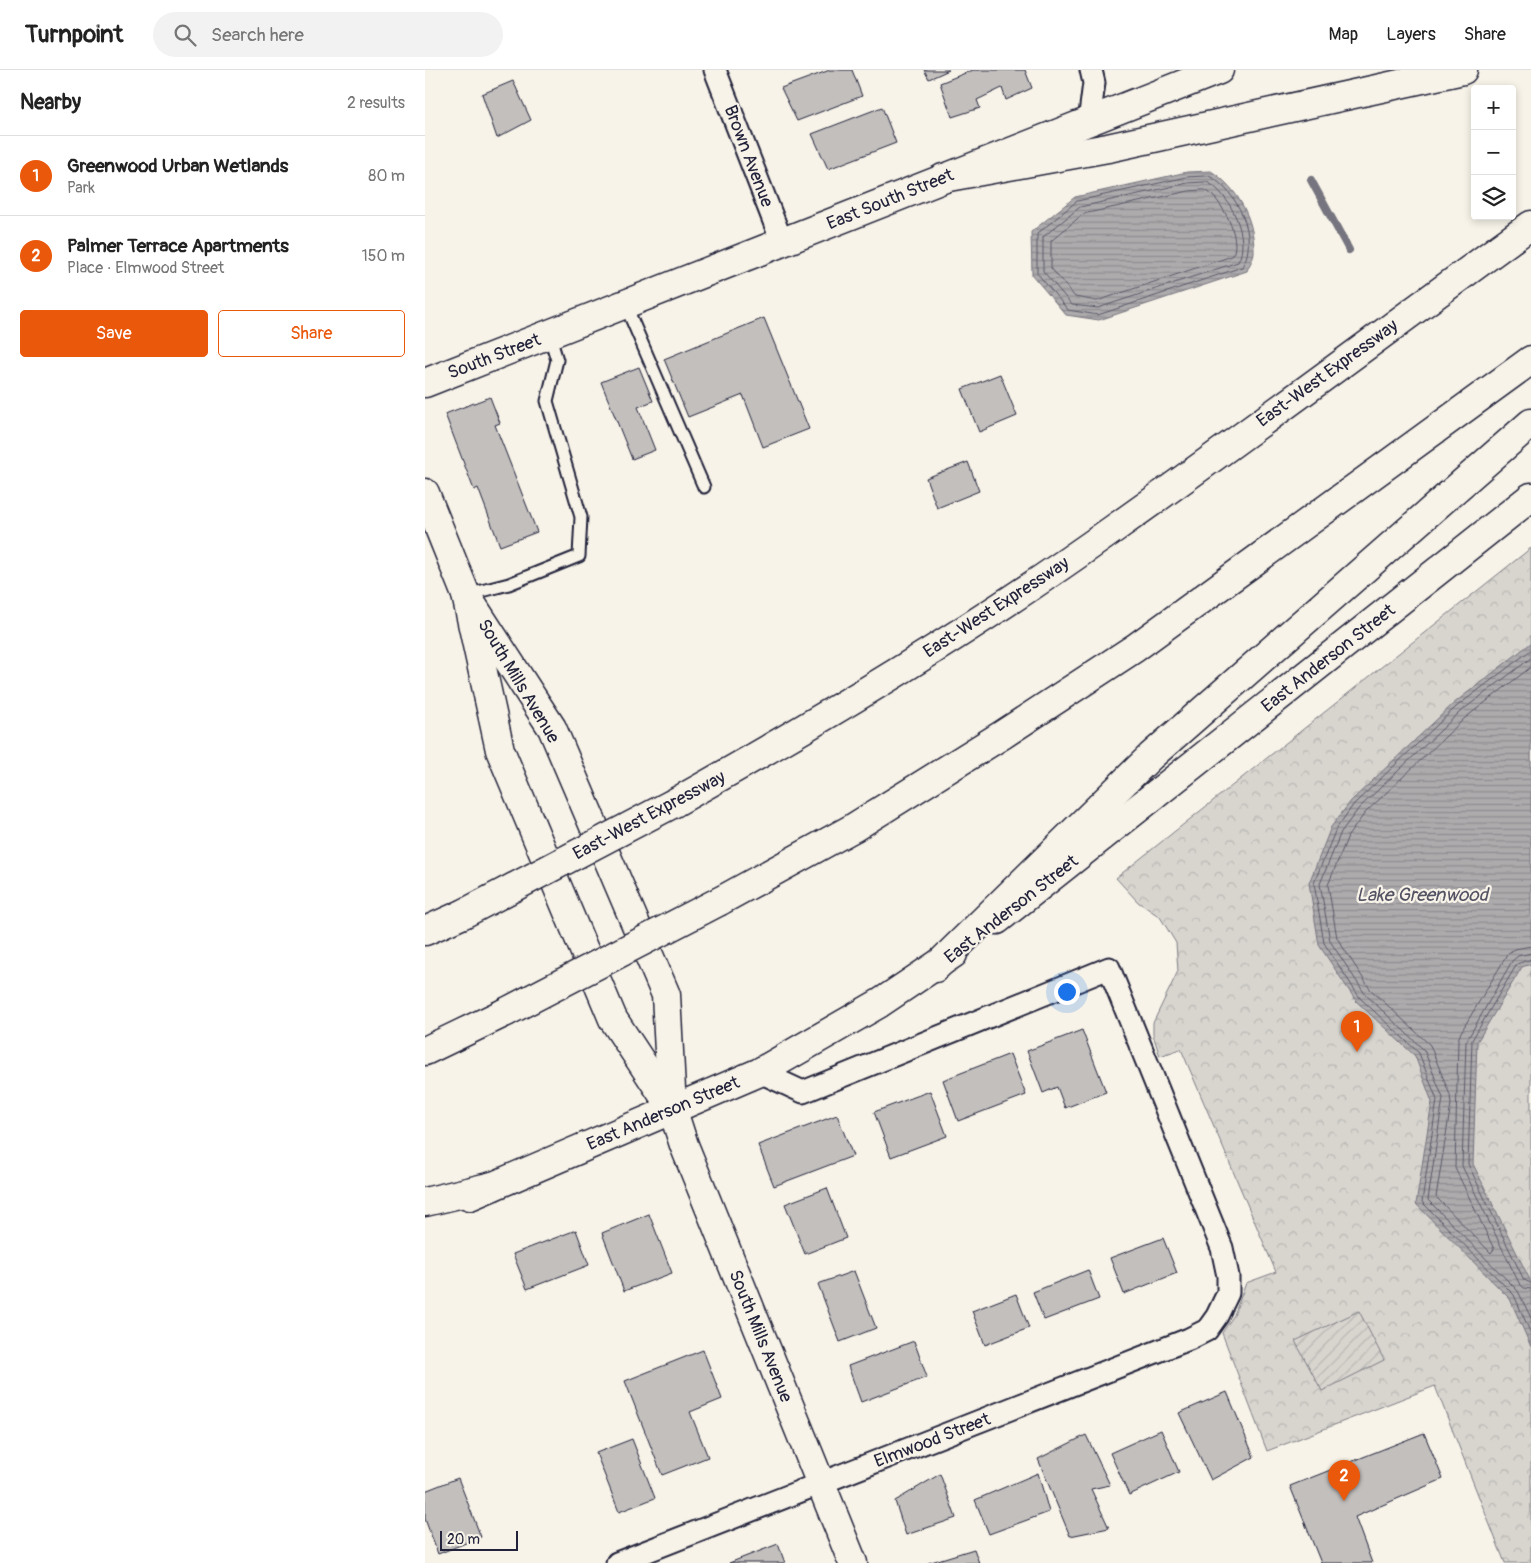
<!DOCTYPE html>
<html lang="en">
<head>
<meta charset="utf-8">
<style>
  :root { --surface:#fff; --page:#f2f2f2; --text:#222; --muted:#767676; --line:#e0e0e0; --accent:#ea580c }
  body { margin:0; font-family:Pangolin,sans-serif; background:var(--page); color:var(--text) }
  .controls { position:absolute; right:15px; top:15px; display:grid; overflow:hidden; border-radius:5px; box-shadow:0 2px 8px #0003 }
  .controls button { width:45px; height:45px; display:grid; place-items:center; padding:0; border:0; border-bottom:1px solid var(--line); background:var(--surface); color:var(--text); font:25px sans-serif }
  .scale { position:absolute; left:15px; bottom:12px; width:78px; box-sizing:border-box; padding-left:5px; border:2px solid #22223b; border-top:0; font-size:14px; line-height:18px; white-space:nowrap; color:#22223b; -webkit-text-stroke:4px #f7f3e8; paint-order:stroke }
  .you { position:absolute; left:641px; top:921px; width:18px; height:18px; margin:-12px; border:4px solid #fff; border-radius:50%; background:#1a73e8; box-shadow:0 0 0 8px #1a73e833 }
  .badge { display:grid; place-items:center; width:32px; height:32px; border-radius:50%; background:var(--accent); color:#fff; font-size:16px; font-weight:700 }
  .pin { position:absolute; translate:-50% -41px; filter:drop-shadow(0 1px 2px #0008) }
  .pin::after { content:''; position:absolute; top:26px; width:18px; height:15px; background:inherit; clip-path:polygon(0 0,100% 0,50% 100%) }
  .list { margin:0; padding:0; list-style:none }
  h2 { display:flex; justify-content:space-between; align-items:center; height:65px; margin:0; padding:0 20px; font-size:21px }
  h2 small { font-size:16px; font-weight:400; color:var(--muted) }
  .list li { display:grid; grid-template-columns:32px 1fr auto; gap:15px; align-items:center; box-sizing:border-box; height:80px; padding:0 20px; border-top:1px solid var(--line) }
  .list b { display:block; font-size:19px; white-space:nowrap }
  .list p { margin:0; font-size:16px; white-space:nowrap; color:var(--muted) }
  .list em { font-size:16px; font-style:normal; color:var(--muted) }
  .actions { display:flex; gap:10px; padding:15px 20px }
  .actions a { flex:1; padding:11px 0; border:1px solid var(--accent); border-radius:5px; text-align:center; font-size:18px; color:var(--accent) }
  .actions .main { background:var(--accent); color:#fff }
  .icon { flex:none; width:28px; height:28px; fill:none; stroke:currentColor; stroke-width:2; stroke-linecap:round; stroke-linejoin:round }
  .map { position:relative; flex:none; width:1106px; height:1493px; overflow:hidden }
  header { display:flex; align-items:center; gap:30px; box-sizing:border-box; height:70px; padding:0 25px; background:var(--surface); border-bottom:1px solid var(--line) }
  header strong { font-size:24px }
  nav { display:flex; gap:28px; margin-inline-start:auto; font-size:18px }
  .search { width:350px; height:45px; background:var(--page); display:flex; align-items:center; gap:12px; box-sizing:border-box; padding:0 18px; border-radius:28px; color:var(--muted); font-size:19px }
  main { display:flex }
  aside { flex:1; background:var(--surface) }
  .map>svg:first-child { display:block }
  .forest { fill:url(#forest-crowns); stroke:#7d7c85 }
  .garden { fill:url(#garden-furrows); stroke:#7d7c85 }
  .water { fill:url(#water-rules); stroke:#76747f }
  .lines { fill:none; stroke-linecap:round; stroke-linejoin:round }
  .shore { stroke:#5a5969; stroke-width:1 }
  .stream { stroke:#76747f; stroke-width:8 }
  .building { fill:#c2bfbd; stroke:#22223b }
  .lane-casing { stroke:#22223b; stroke-width:15 }
  .street-casing { stroke:#22223b; stroke-width:25 }
  .secondary-casing { stroke:#22223b; stroke-width:31 }
  .highway-casing { stroke:#22223b; stroke-width:31 }
  .lane { stroke:#f7f3e8; stroke-width:11 }
  .street { stroke:#f7f3e8; stroke-width:21 }
  .secondary { stroke:#f7f3e8; stroke-width:28 }
  .highway { stroke:#f7f3e8; stroke-width:28 }
  .highway-bridge-casing { stroke:#22223b; stroke-width:31; stroke-linecap:butt }
  .highway-bridge { stroke:#f7f3e8; stroke-width:28 }
  .labels { text-anchor:middle; stroke-width:4.5; stroke-linejoin:round; paint-order:stroke }
  .street-label { font-size:18px; fill:#22223b; stroke:#f7f3e8 }
  .water-label { font-size:19px; font-style:italic; fill:#535263; stroke:#f7f3e8 }
</style>
</head>
<body>
<header>
<strong>Turnpoint</strong>
<div class="search"><svg class="icon" aria-label="search" viewBox="0 0 24 24"><circle cx="10" cy="10" r="6"/><path d="M15 15l6 6"/></svg>Search here</div>
<nav><a>Map</a><a>Layers</a><a>Share</a></nav>
</header>
<main>
<aside>
<h2>Nearby<small>2 results</small></h2>
<ul class="list">
<li><span class="badge">1</span><div><b>Greenwood Urban Wetlands</b><p>Park</p></div><em>80 m</em></li>
<li><span class="badge">2</span><div><b>Palmer Terrace Apartments</b><p>Place · Elmwood Street</p></div><em>150 m</em></li>
</ul>
<div class="actions"><a class="main">Save</a><a>Share</a></div>
</aside>
<div class="map">
<svg width="1106" height="1493" viewBox="0 0 1106 1493">
  <defs>
    <pattern id="forest-crowns" width="20" height="18" patternUnits="userSpaceOnUse" patternTransform="scale(1.25)"><rect width="20" height="18" fill="#d8d5cf"/><path d="M2 6a3 3 0 1 1 6 0M12 15a3 3 0 1 1 6 0" fill="none" stroke="#b9b7b3"/></pattern>
    <pattern id="garden-furrows" width="10" height="10" patternUnits="userSpaceOnUse" patternTransform="scale(1.25)"><rect width="10" height="10" fill="#d8d5cf"/><path d="M-1 1l2-2M0 10L10 0M9 11l2-2" fill="none" stroke="#b9b7b3"/></pattern>
    <pattern id="water-rules" width="6" height="5" patternUnits="userSpaceOnUse" patternTransform="scale(1.25)"><rect width="6" height="5" fill="#aeabad"/><path d="M0 2.5h6" fill="none" stroke="#8d8b8e"/></pattern>
  </defs>
  <rect width="100%" height="100%" fill="#f7f3e8"/>
  <filter id="ink" filterUnits="userSpaceOnUse"><feTurbulence type="fractalNoise" baseFrequency=".02" numOctaves="2"/><feDisplacementMap in="SourceGraphic" scale="10" xChannelSelector="R" yChannelSelector="G"/><feConvolveMatrix kernelMatrix="1 2 1 2 8 2 1 2 1" color-interpolation-filters="sRGB"/></filter>
  <g filter="url(#ink)">
    <path class="forest" d="M1106,478V1493H1080L1010,1316L842,1381L797,1263L809,1245L821,1213L851,1202L756,979L735,986L728,965V953L753,901L751,873L735,847L713,832L691,808Z"/>
    <path class="garden" d="M934,1241L959,1290L897,1321L870,1271Z"/>
    <g class="water">
      <path d="M786,101C813,118 830,150 829,183C829,188 824,195 822,201L674,250L641,245L607,205L606,162L650,127L762,102Z"/>
      <path d="M1106,573V894L1097,897L1052,972L1048,1094L1106,1212V1277L1085,1229L991,1134L1007,1032L990,986L931,931L894,875L884,813L906,757L926,731L1028,634Z"/>
    </g>
    <g class="lines">
      <g class="shore">
        <path d="M784,106C812,120 835,168 817,197L673,245L643,240L612,203V164L652,131L762,107Z"/>
        <path d="M782,112C805,123 826,169 813,192L673,238L647,235L618,201V167L655,137L763,113Z"/>
        <path d="M780,120C796,127 818,170 807,186L672,231L650,227L626,198V171L658,144L764,121Z"/>
        <path d="M1106,580L1031,637L929,734L911,759L889,813L899,873L935,928L994,983L1012,1030L997,1132L1089,1225L1106,1264"/>
        <path d="M1106,588L1035,642L934,738L916,762L895,814L905,871L940,924L999,980L1018,1028L1003,1130L1093,1221L1106,1248"/>
        <path d="M1106,597L1040,648L940,743L923,766L903,815L912,868L945,919L1005,975L1025,1025L1026,1034L1011,1127L1066,1183L1069,1179L1030,1098L1033,970L1036,962L1082,885L1090,879L1106,876"/>
        <path d="M1106,883L1093,886L1087,891L1041,972L1037,1096L1094,1213L1099,1218L1106,1219"/>
        <path d="M1106,889L1092,894L1047,970L1043,1094L1099,1210L1106,1213"/>
      </g>
      <path class="stream" d="M886,110L924,180"/>
    </g>
    <g class="building">
      <path d="M405,0H427L437,26L372,51L356,18Z"/>
      <path d="M499,0H524L504,9Z"/>
      <path d="M548,0H600L607,18L581,30L577,18L552,30L555,38L527,47L515,13Z"/>
      <path d="M88,11L106,50L72,68L57,24Z"/>
      <path d="M457,37L471,73L403,99L387,64Z"/>
      <path d="M339,248L384,359L338,377L318,325L263,347L239,289Z"/>
      <path d="M214,297L228,331L213,337L230,380L207,389L176,312Z"/>
      <path d="M575,304L592,346L554,362L537,319Z"/>
      <path d="M65,327L75,353L70,355L112,462L75,476L53,418L49,420L20,344Z"/>
      <path d="M543,392L554,421L512,438L501,408Z"/>
      <path d="M657,960L681,1022L640,1038L632,1017L618,1023L602,981Z"/>
      <path d="M585,984L601,1025L533,1051L518,1010Z"/>
      <path d="M505,1021L522,1066L466,1087L449,1042Z"/>
      <path d="M412,1045L428,1086L349,1116L333,1075Z"/>
      <path d="M402,1118L421,1168L380,1184L360,1134Z"/>
      <path d="M224,1144L247,1203L199,1221L177,1163Z"/>
      <path d="M151,1160L164,1195L102,1219L88,1184Z"/>
      <path d="M738,1168L752,1203L699,1224L685,1188Z"/>
      <path d="M663,1200L674,1229L619,1250L608,1222Z"/>
      <path d="M429,1201L451,1258L415,1272L393,1214Z"/>
      <path d="M591,1224L604,1258L560,1275L547,1241Z"/>
      <path d="M489,1271L502,1307L436,1332L423,1296Z"/>
      <path d="M278,1280L297,1329L265,1342L283,1387L237,1405L200,1311Z"/>
      <path d="M802,1322L829,1387L786,1410L754,1343Z"/>
      <path d="M736,1360L754,1402L704,1425L685,1383Z"/>
      <path d="M999,1363L1018,1409L930,1447L947,1493H896L865,1416Z"/>
      <path d="M661,1365L685,1415L666,1419L684,1458L645,1466L613,1389Z"/>
      <path d="M207,1369L230,1428L194,1442L171,1383Z"/>
      <path d="M613,1403L624,1442L564,1464L550,1430Z"/>
      <path d="M515,1404L531,1448L481,1465L470,1431Z"/>
      <path d="M33,1408L56,1467L13,1484L0,1449V1421Z"/>
      <path d="M353,1474L360,1493H304Z"/>
      <path d="M549,1479L554,1493H503Z"/>
    </g>
    <g class="lines">
      <defs>
        <g id="lane">
          <path d="M200,234L279,417"/>
          <path d="M41,525L84,514L154,486L156,447L122,331L132,290L124,264"/>
        </g>
        <g id="street">
          <path d="M290,0L357,172"/>
          <path d="M664,52L669,13L666,0"/>
          <path d="M192,1493L764,1269L782,1260L792,1246L803,1223V1206L797,1178L684,898L378,1022L335,1002"/>
        </g>
        <g id="secondary">
          <path d="M0,313L794,0"/>
          <path d="M0,423L41,525L75,680L188,949L246,1037"/>
          <path d="M41,525L127,658L241,925L247,1038L259,1075L428,1493"/>
          <path d="M572,850L1106,427"/>
          <path d="M45,1126L335,1002L455,933L528,884"/>
        </g>
        <g id="highway">
          <path d="M518,108L683,78L1038,0"/>
          <path d="M249,733C400,648 549,559 690,458C830,359 967,256 1106,155"/>
          <path d="M295,831L428,758L577,665L710,578L1106,290"/>
          <path d="M0,861L38,844"/>
          <path d="M510,898L726,686L1106,353"/>
          <path d="M0,981L81,942"/>
          <path d="M0,1132L68,1116"/>
        </g>
      </defs>
      <use href="#lane" class="lane-casing"/>
      <use href="#street" class="street-casing"/>
      <use href="#secondary" class="secondary-casing"/>
      <use href="#highway" class="highway-casing"/>
      <use href="#lane" class="lane"/>
      <use href="#street" class="street"/>
      <use href="#secondary" class="secondary"/>
      <use href="#highway" class="highway"/>
      <defs>
        <g id="highway-bridge">
          <path d="M38,844L249,733"/>
          <path d="M81,942L295,831"/>
        </g>
      </defs>
      <use href="#highway-bridge" class="highway-bridge-casing"/>
      <use href="#highway-bridge" class="highway-bridge"/>
    </g>
  </g>
  <g class="labels">
    <g class="street-label">
      <text transform="translate(324 86) rotate(69)" y="6">Brown Avenue</text>
      <text transform="translate(465 129) rotate(-22)" y="6">East South Street</text>
      <text transform="translate(69 286) rotate(-21)" y="6">South Street</text>
      <text transform="translate(902 303) rotate(-36)" y="6">East-West Expressway</text>
      <text transform="translate(571 537) rotate(-33)" y="6">East-West Expressway</text>
      <text transform="translate(903 588) rotate(-38)" y="6">East Anderson Street</text>
      <text transform="translate(94 611) rotate(59)" y="6">South Mills Avenue</text>
      <text transform="translate(224 745) rotate(-28)" y="6">East-West Expressway</text>
      <text transform="translate(586 839) rotate(-38)" y="6">East Anderson Street</text>
      <text transform="translate(238 1043) rotate(-23)" y="6">East Anderson Street</text>
      <text transform="translate(336 1266) rotate(68)" y="6">South Mills Avenue</text>
      <text transform="translate(507 1370) rotate(-21)" y="6">Elmwood Street</text>
    </g>
    <g class="water-label">
      <text x="997" y="831">Lake Greenwood</text>
    </g>
  </g>
</svg>
<div class="controls">
<button>+</button>
<button>−</button>
<button><svg class="icon" aria-label="layers" viewBox="0 0 24 24"><path d="M12 4l9 5-9 5-9-5zM3 14l9 5 9-5"/></svg></button>
</div>
<div class="scale">20 m</div>
<div class="you"></div>
<div class="pin badge" style="left:932px;top:982px">1</div>
<div class="pin badge" style="left:919px;top:1431px">2</div>
</div>
</main>
</body>
</html>
